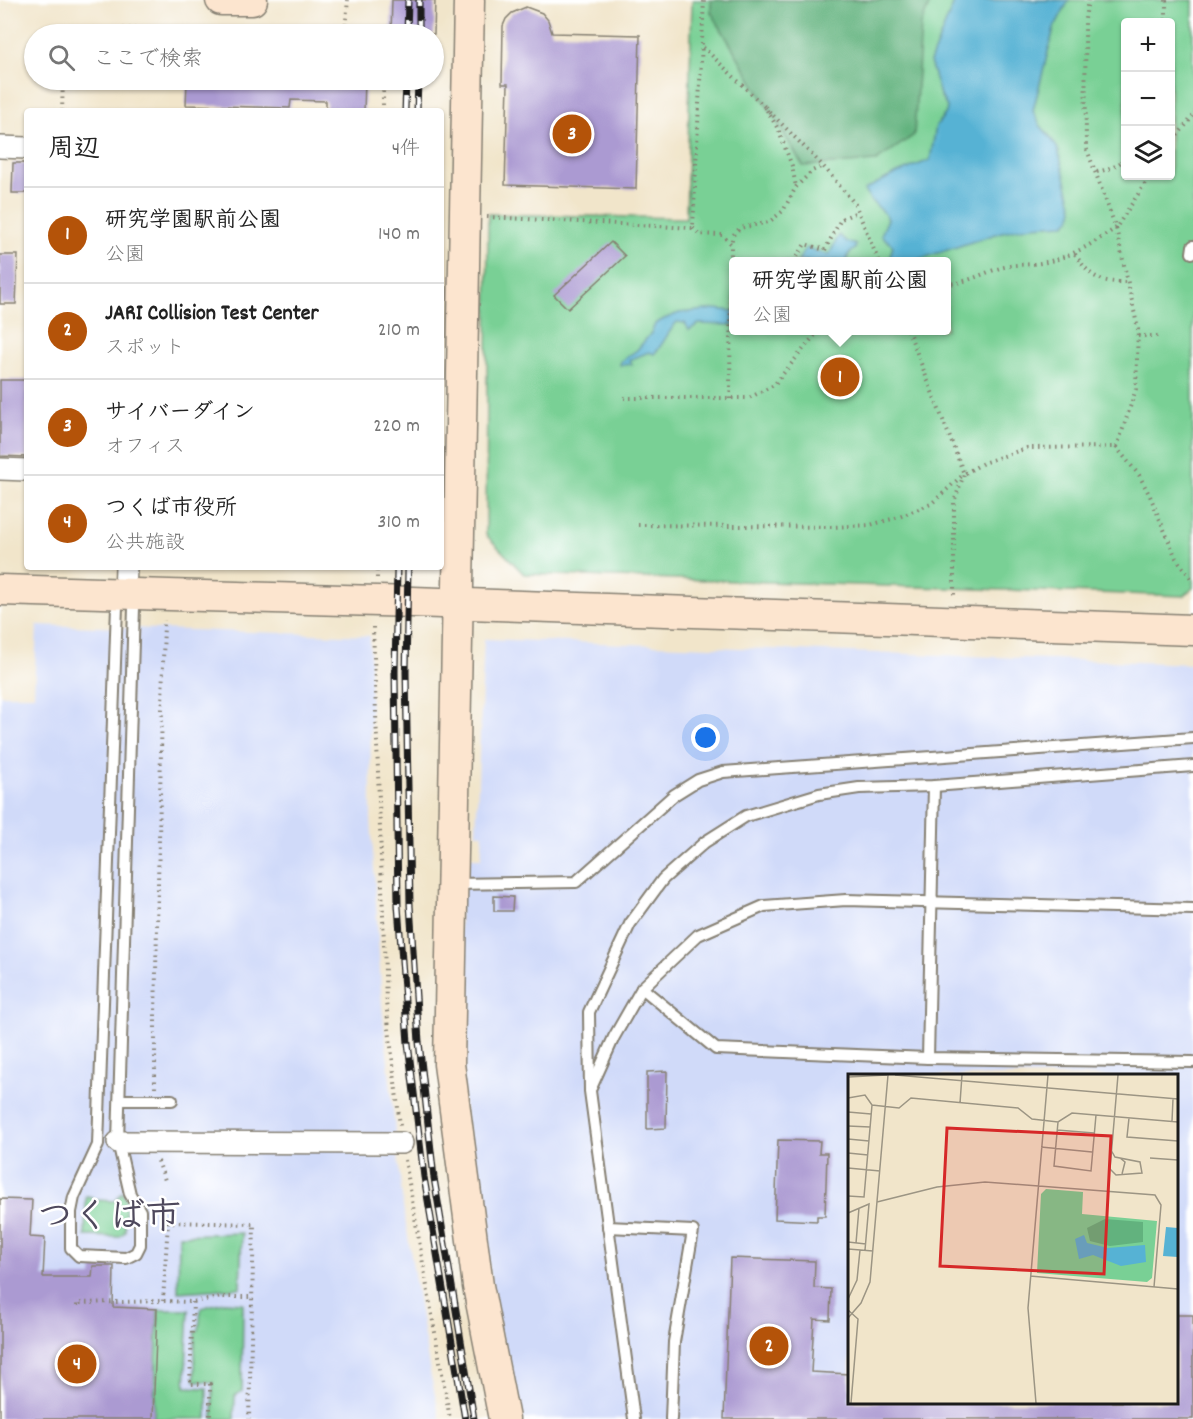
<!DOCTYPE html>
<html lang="ja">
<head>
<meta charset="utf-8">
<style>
  :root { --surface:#fff; --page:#f6f6f6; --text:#222; --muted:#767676; --line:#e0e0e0; --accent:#b45309 }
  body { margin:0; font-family:Dekko,"Klee One",sans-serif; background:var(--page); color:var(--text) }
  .controls { position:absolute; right:18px; top:18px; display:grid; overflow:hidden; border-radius:6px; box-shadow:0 2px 4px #0004 }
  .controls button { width:54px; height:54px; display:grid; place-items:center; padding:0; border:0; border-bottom:2px solid var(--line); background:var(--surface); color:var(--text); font:30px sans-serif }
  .you { position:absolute; left:706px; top:738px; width:21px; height:21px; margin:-15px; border:4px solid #fff; border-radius:50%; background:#1a73e8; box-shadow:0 0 0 9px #1a73e833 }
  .badge { display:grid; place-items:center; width:39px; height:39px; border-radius:50%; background:var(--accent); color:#fff; font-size:20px; font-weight:700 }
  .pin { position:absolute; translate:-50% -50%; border:3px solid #fff; box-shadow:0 2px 6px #0006 }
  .popup { position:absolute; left:729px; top:257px; width:222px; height:78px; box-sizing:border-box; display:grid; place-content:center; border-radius:6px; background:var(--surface); filter:drop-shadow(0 2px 4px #0005); font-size:20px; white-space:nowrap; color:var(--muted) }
  .popup b { font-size:22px; color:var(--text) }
  .popup::after { content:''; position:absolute; left:50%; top:100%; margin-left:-12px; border:12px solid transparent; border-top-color:var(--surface) }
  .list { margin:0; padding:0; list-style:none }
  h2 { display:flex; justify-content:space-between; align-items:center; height:78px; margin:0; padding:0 24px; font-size:26px }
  h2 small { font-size:20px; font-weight:400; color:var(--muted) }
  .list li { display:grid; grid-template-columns:39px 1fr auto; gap:18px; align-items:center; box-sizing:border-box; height:96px; padding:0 24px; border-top:2px solid var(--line) }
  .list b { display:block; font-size:22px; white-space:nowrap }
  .list p { margin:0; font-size:20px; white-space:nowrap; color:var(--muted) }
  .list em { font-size:20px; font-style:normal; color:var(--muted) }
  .icon { flex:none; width:33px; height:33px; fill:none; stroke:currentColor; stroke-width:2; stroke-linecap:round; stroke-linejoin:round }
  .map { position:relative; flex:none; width:1193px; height:1419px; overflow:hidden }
  .search { position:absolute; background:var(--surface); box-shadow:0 2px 4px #0004; left:24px; top:24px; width:420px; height:66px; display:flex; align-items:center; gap:15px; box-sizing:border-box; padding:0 21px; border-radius:33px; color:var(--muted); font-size:22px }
  .panel { position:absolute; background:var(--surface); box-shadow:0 2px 4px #0004; left:24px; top:108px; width:420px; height:462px; border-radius:6px }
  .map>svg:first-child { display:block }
  .built { fill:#d0daf9; fill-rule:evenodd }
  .green { fill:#79d095; stroke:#4a7658; stroke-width:1.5; fill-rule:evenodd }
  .forest { fill:#62b27e; stroke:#3f674d; stroke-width:1.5 }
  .water { fill:#56b2d4; stroke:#396778; stroke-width:1.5 }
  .building { fill:#ab9ad2 }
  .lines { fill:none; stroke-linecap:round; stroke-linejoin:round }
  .lane-casing { stroke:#868073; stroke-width:14 }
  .street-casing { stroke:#868073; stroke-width:24 }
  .secondary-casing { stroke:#868073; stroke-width:33 }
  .path { stroke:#868073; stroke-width:4; stroke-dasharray:1.5 4.5; stroke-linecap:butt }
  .lane { stroke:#fff; stroke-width:10 }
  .street { stroke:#fff; stroke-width:21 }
  .secondary { stroke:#fce5cf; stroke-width:30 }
  .rail-casing { stroke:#1c1c1c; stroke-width:7 }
  .rail { stroke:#fff; stroke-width:4.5; stroke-dasharray:14; stroke-linecap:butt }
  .labels { text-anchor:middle; stroke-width:5; stroke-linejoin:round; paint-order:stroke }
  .town-label { font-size:36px; font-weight:bold; fill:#4e485c; stroke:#fff }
  .inset-road { fill:none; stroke:#9c9584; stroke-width:1.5 }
  .view { fill:#d62828; fill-opacity:0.15; stroke:#d62828; stroke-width:3 }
  .inset-edge { fill:none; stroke:#1c1c1c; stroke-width:3 }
</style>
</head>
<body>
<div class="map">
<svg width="1193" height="1419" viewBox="0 0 1193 1419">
  <rect width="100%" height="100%" fill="#fff"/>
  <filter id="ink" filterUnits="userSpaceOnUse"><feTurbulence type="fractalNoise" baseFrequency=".0167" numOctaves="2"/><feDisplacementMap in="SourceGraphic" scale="12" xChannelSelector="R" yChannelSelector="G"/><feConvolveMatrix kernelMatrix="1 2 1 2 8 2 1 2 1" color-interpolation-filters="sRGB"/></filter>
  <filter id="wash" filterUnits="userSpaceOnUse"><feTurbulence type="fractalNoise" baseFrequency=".008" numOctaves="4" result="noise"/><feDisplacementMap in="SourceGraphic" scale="24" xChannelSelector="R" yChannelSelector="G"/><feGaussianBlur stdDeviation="1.35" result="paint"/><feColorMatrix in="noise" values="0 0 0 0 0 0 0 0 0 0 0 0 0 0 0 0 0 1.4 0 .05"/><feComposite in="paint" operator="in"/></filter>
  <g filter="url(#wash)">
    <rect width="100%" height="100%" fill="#f1e5ca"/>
    <g class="built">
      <path d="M37,625L370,636L371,818L382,1005L403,1206L429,1367L440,1419H0V695H34Z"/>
      <path d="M484,639L1193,664V1419H513L457,1061L461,858H481L483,834L476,833ZM850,1076H1176V1402H850Z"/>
    </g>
    <g class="green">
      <path d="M692,0H1193V588L1184,596L524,574L486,535L488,214L686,218ZM1126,22H1170V176H1126ZM734,262H946V330H734Z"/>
      <path d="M122,1192L126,1199L125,1232L119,1237L85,1236L86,1196L92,1197L94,1200L115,1201Z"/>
      <path d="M242,1233L240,1288L178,1292L179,1235Z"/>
      <path d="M223,1302L243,1303L242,1391L235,1396L234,1419H213V1382L195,1381V1331L199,1330L201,1308Z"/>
      <path d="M158,1310H189L185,1387L207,1388V1419H154Z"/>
    </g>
    <path class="forest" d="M711,0H931L921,25L914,135L876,161L803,166L711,12Z"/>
    <g class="water">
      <path d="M955,0H1069L1054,28L1033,111L1040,125L1051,138L1058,149L1073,208L1071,218L1065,224L1032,226L1002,232L914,261H892L890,256L893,246L881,235L888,219C882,207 868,202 864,190L895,174L930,160L936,126L946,113L947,107L940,95L930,62Z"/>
      <path d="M839,235L847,242L856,245L855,249L848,255L847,261H798L806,248L829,255Z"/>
      <path d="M715,309L733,311V325L699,324L689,330L685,323L677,322C667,333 664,344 654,354L649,352L629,360L632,364L620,365L621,361L637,350L651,333L655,324L664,319L679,313Z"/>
    </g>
    <g id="blocks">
      <g class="building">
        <path d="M392,0H435L434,34H391Z"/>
        <path d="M526,7L542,13L548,20L552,33L640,35L636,189L505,185L508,84H502L503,26L506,19L512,13Z"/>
        <path d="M194,80H365L364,111H326V101L291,100L290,108L186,105L187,82H194Z"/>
        <path d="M13,163H27V193H12Z"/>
        <path d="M611,242L625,256L568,309L554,295Z"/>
        <path d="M0,255H18L16,304H0Z"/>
        <path d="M0,380H27V457L0,456Z"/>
        <path d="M494,896L513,897L512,911H494Z"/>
        <path d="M667,1071L666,1128L647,1129V1072Z"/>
        <path d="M778,1140L820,1141L819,1153H827L825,1216H817V1221L775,1219Z"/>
        <path d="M0,1199L32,1200L30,1237L45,1238L43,1277H92L93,1266H114L113,1307L157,1309L153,1419H0Z"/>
        <path d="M730,1258L815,1261L814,1288L831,1289L830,1320L814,1319L811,1372L849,1374V1402H1176V1315H1193V1419H724Z"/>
      </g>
    </g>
  </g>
  <g filter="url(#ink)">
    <use href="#blocks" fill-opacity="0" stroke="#868073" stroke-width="1.5"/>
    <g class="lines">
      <defs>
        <g id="lane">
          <path d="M1192,253L1193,246"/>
          <path d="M125,594L134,607L118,1142L130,1194L140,1211V1245L136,1253L126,1258L79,1256L71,1248V1212L74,1197L98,1145L117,606Z"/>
          <path d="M934,786L928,1058L1193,1062"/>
          <path d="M453,884L576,882L674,795L698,780L723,772L1193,738"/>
          <path d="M642,988L716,1049L928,1058"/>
          <path d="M591,1088L614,1037L642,988L698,935L764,906L846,900L1193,909"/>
          <path d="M120,1100H172"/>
          <path d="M608,1227L693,1231L674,1342L671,1419"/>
          <path d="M634,1419L590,1091L589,1012L630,924L663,879L705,842L746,816L819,794L859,788L934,786L1193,766"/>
        </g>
        <g id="street">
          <path d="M0,147L27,148"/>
          <path d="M0,469L27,470"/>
          <path d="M125,594L126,567"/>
          <path d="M118,1142L402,1143"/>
        </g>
        <g id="secondary">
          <path d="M221,0H252"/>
          <path d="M469,0L449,1064L478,1286L504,1419"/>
          <path d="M0,590L413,602L1193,630"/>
        </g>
      </defs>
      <use href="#lane" class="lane-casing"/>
      <use href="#street" class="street-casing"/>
      <use href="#secondary" class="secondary-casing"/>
      <g class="path">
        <path d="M1166,0V22"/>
        <path d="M63,34V28L345,31L348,0"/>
        <path d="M703,47L765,107L778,129L792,166L796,187"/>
        <path d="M765,107L823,166L855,204L879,262"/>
        <path d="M62,111L63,80"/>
        <path d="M383,111V80"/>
        <path d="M1170,123L1179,130"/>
        <path d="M1170,145L1193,116"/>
        <path d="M1097,172L1112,168L1126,159"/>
        <path d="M487,217L693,228L704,0"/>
        <path d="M693,228L699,234L722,235L731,244L733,235L740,228L769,222L783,211L796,187L812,171L823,166"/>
        <path d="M1075,254C1091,278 1099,283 1129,282"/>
        <path d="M794,262L805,244L825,250L841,219L857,212"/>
        <path d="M946,284C971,283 986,270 1009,266C1019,264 1030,265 1041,263C1070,258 1092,244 1116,228L1086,147L1085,19L1088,0"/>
        <path d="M908,330L964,474L983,463L1027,448L1116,447L1139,475L1150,496L1176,558L1193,581"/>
        <path d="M1138,336H1160"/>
        <path d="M624,398H749L774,385L819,330"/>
        <path d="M730,399L731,244"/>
        <path d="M1117,447L1136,389L1138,329L1116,228L1150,176"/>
        <path d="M638,525L833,527L870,525L899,517L931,504L964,474L954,502V596"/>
        <path d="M377,578V567"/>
        <path d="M373,627L386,1002L400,1126"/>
        <path d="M155,1088V1015L164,620"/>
        <path d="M405,1160L450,1419"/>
        <path d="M158,1161L166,1183"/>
        <path d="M163,1301L168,1222L254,1224L249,1419"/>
        <path d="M193,1302L190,1384H210V1419"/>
        <path d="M77,1306V1303L163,1301L193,1302L222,1297H251"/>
      </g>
      <use href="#lane" class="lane"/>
      <use href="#street" class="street"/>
      <use href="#secondary" class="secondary"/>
      <defs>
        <g id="rail">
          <path d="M407,34L408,0"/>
          <path d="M419,34V0"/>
          <path d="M405,111L406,80"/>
          <path d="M417,111L418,80"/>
          <path d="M397,567L395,672L398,906L408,1043L424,1177L465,1419"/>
          <path d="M408,567L406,672L410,905L419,1042L434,1178L474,1419"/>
        </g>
      </defs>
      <use href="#rail" class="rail-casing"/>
      <use href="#rail" class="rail"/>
    </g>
  </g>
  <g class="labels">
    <g class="town-label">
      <text x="109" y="1227">つくば市</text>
    </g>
  </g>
  <g transform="translate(848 1074)">
    <rect width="330" height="330" fill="#f1e5ca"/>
    <path d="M198,115L235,118L234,140L309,147L304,204L299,208L189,199L193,120Z" fill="#79d095"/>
    <path d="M257,145L295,148V168L262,172L242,167L239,154Z" fill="#62b27e"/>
    <path d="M318,153L330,154V183L315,182ZM236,161L239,169L260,174L297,171L298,188L273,192L245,181L231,185L227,165Z" fill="#56b2d4"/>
    <path class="inset-road" d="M47,1L330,25M0,3L39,1M0,24L17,21L24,31L51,34L63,24L170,34L184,45L210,48L224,39L330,48M112,29L114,1M0,38L23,40M281,44L279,63L330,67M324,47L325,25M210,48L206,92L243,97L248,41M0,52L22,53M209,56L246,59M0,65L21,67M193,73L244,78M263,76L267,83L292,88L294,99L268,101L262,95L270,1M0,79L20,81M272,84L277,88L274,100M302,84L330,86M0,94L32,97M0,122L16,123L24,31M29,128L89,113L137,108L307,121L313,131L306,213M0,139L21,130L17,176M0,168L18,170M8,169L11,134M0,175L25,177M182,202L330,215M0,225L9,206L12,176M0,236L10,245L3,329M0,244L13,229L22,208L40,1M188,329L180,234L200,1"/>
    <path class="view" d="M99,54L263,62L256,200L92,192Z"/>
    <rect width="330" height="330" class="inset-edge"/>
  </g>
</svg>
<div class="controls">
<button>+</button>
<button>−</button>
<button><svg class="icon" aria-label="layers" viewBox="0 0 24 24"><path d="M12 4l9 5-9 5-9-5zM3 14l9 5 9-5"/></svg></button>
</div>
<div class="you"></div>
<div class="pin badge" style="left:840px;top:377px">1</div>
<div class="popup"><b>研究学園駅前公園</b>公園</div>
<div class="pin badge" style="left:769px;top:1346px">2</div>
<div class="pin badge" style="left:572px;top:134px">3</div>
<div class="pin badge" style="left:77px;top:1364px">4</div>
<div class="search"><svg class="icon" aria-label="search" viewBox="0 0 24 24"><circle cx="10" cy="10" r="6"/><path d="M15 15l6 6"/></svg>ここで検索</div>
<section class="panel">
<h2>周辺<small>4件</small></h2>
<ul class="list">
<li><span class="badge">1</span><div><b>研究学園駅前公園</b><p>公園</p></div><em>140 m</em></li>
<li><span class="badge">2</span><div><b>JARI Collision Test Center</b><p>スポット</p></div><em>210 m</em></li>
<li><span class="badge">3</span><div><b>サイバーダイン</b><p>オフィス</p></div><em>220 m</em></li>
<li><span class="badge">4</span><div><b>つくば市役所</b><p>公共施設</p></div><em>310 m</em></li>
</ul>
</section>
</div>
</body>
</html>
